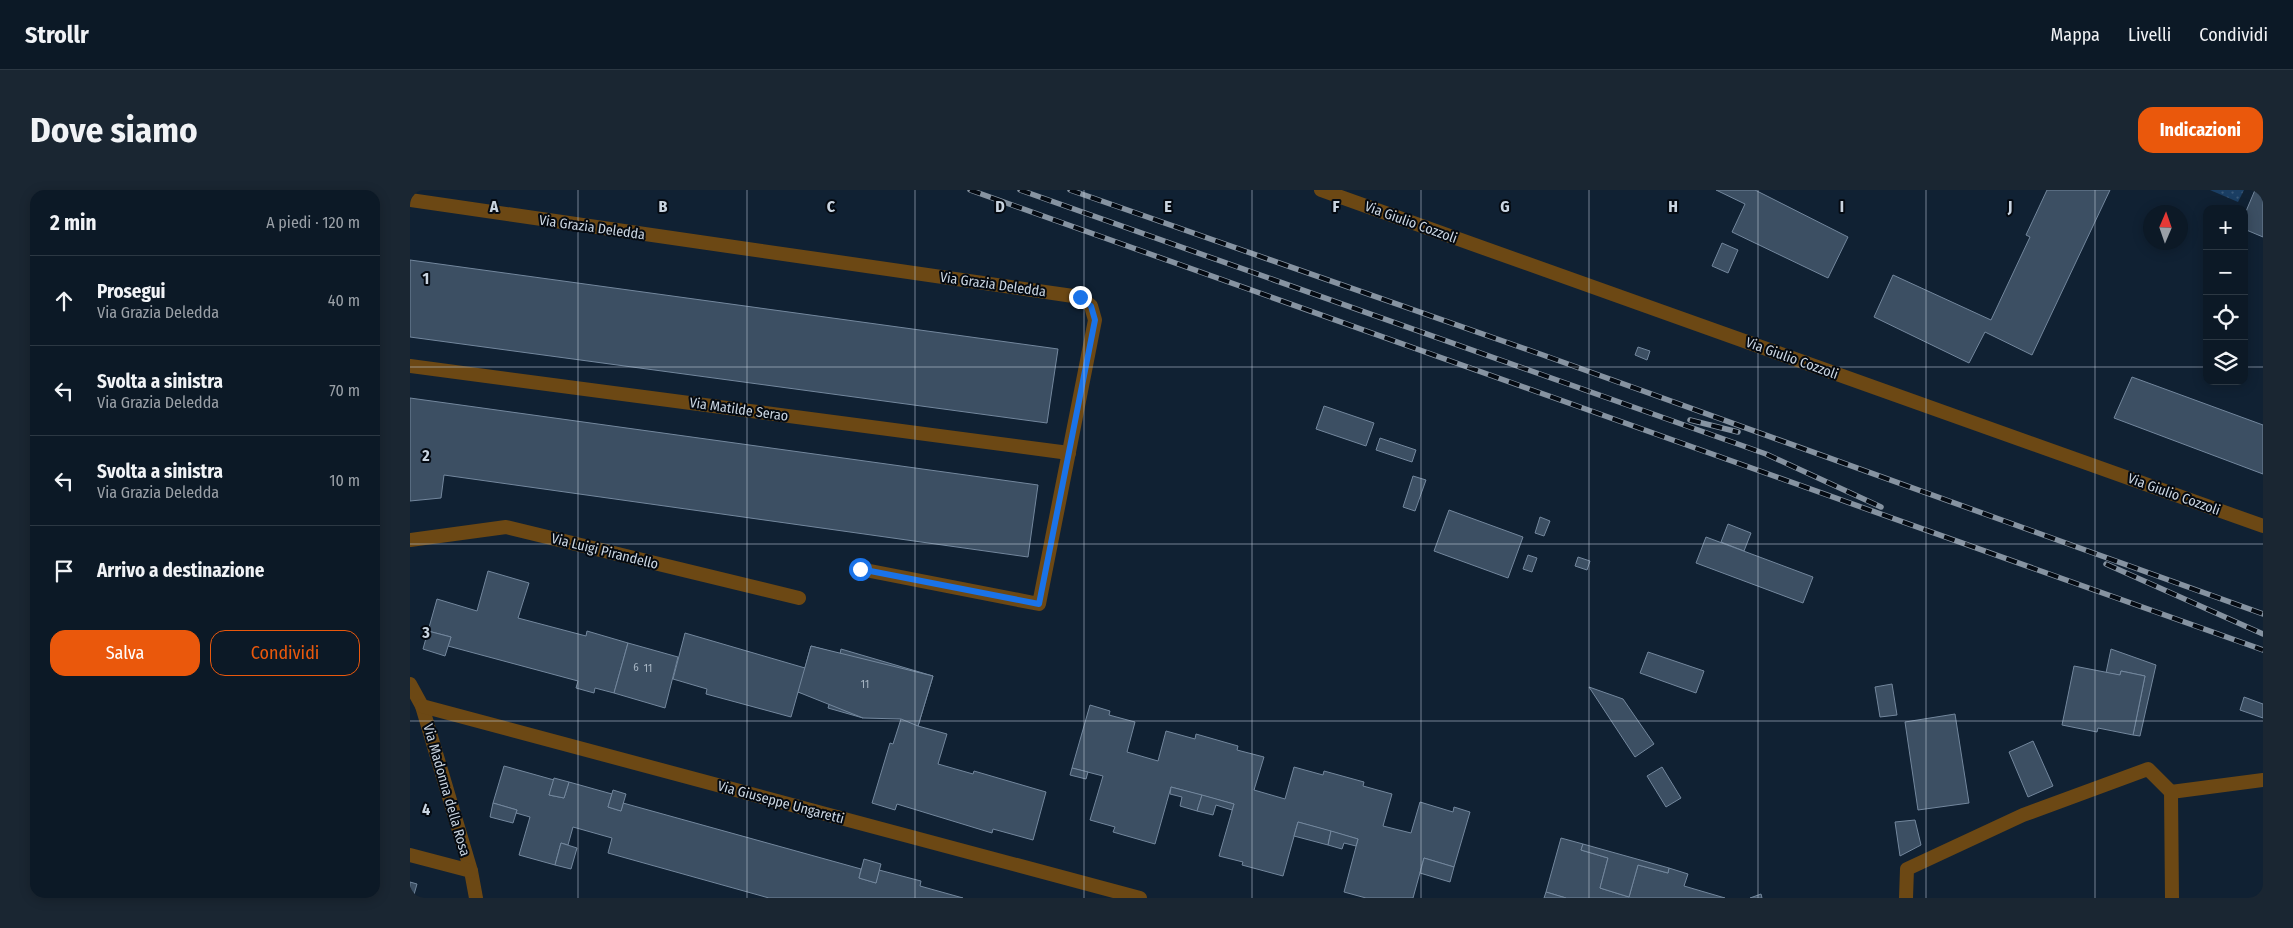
<!DOCTYPE html>
<html lang="it">
<head>
<meta charset="utf-8">
<style>
  :root { --surface:#0c1926; --page:#1a2632; --text:#f1f3f6; --muted:#9aa0a7; --line:#2c3843; --accent:#ea580c }
  body { margin:0; font-family:"Fira Sans Condensed",sans-serif; background:var(--page); color:var(--text) }
  .controls { position:absolute; right:15px; top:15px; display:grid; overflow:hidden; border-radius:10px; box-shadow:0 2px 12px #0003 }
  .controls button { width:45px; height:45px; display:grid; place-items:center; padding:0; border:0; border-bottom:1px solid var(--line); background:var(--surface); color:var(--text); font:25px sans-serif }
  .compass { position:absolute; left:1733px; top:15px; width:45px; height:45px; border-radius:50%; background:var(--surface); box-shadow:0 2px 12px #0003; rotate:2deg }
  .stop { position:absolute; width:15px; height:15px; margin:-11px; border:4px solid #1a73e8; border-radius:50%; background:#fff }
  .stop.end { background:#1a73e8; border-color:#fff; box-shadow:0 1px 5px #0008 }
  .list { margin:0; padding:0; list-style:none }
  h2 { display:flex; justify-content:space-between; align-items:center; height:65px; margin:0; padding:0 20px; font-size:21px }
  h2 small { font-size:16px; font-weight:400; color:var(--muted) }
  .list li { display:grid; grid-template-columns:32px 1fr auto; gap:15px; align-items:center; box-sizing:border-box; height:90px; padding:0 20px; border-top:1px solid var(--line) }
  .list b { display:block; font-size:19px; white-space:nowrap }
  .list p { margin:0; font-size:16px; white-space:nowrap; color:var(--muted) }
  .list em { font-size:16px; font-style:normal; color:var(--muted) }
  .actions { display:flex; gap:10px; padding:15px 20px }
  .actions a { flex:1; padding:11px 0; border:1px solid var(--accent); border-radius:15px; text-align:center; font-size:18px; color:var(--accent) }
  .actions .main { background:var(--accent); color:#fff }
  .icon { flex:none; width:28px; height:28px; fill:none; stroke:currentColor; stroke-width:2; stroke-linecap:round; stroke-linejoin:round }
  .map { position:relative; flex:none; width:1853px; height:708px; overflow:hidden; border-radius:15px }
  header { display:flex; align-items:center; gap:30px; box-sizing:border-box; height:70px; padding:0 25px; background:var(--surface); border-bottom:1px solid var(--line) }
  header strong { font-size:24px }
  nav { display:flex; gap:28px; margin-inline-start:auto; font-size:18px }
  .intro { display:flex; align-items:center; justify-content:space-between; box-sizing:border-box; height:120px; padding:0 30px }
  h1 { margin:0; font-size:35px }
  .button { padding:12px 22px; border-radius:15px; background:var(--accent); color:#fff; font-size:18px; font-weight:700 }
  main { display:flex; gap:30px; padding:0 30px }
  aside { flex:1; background:var(--surface); border-radius:15px; box-shadow:0 2px 12px #0003 }
  .map>svg:first-child { display:block }
  .park { fill:url(#park-dots) }
  .building { fill:#3c4f63; stroke:#73879d }
  .lines { fill:none; stroke-linecap:round; stroke-linejoin:round }
  .minor { stroke:#6c4814; stroke-width:14 }
  .rail-casing { stroke:#8693a1; stroke-width:5.5 }
  .rail { stroke:#040a12; stroke-width:4; stroke-dasharray:11; stroke-linecap:butt }
  .route { stroke:#1a73e8; stroke-width:6 }
  .grid { fill:none; stroke:#cad5e1; stroke-width:1; stroke-opacity:0.55 }
  .labels { text-anchor:middle; stroke-width:4; stroke-linejoin:round; paint-order:stroke }
  .number-label { font-size:11px; fill:#a6b4c2 }
  .street-label { font-size:14px; fill:#cad5e1; stroke:#040a12 }
  .grid-label { font-size:16px; text-anchor:middle; font-weight:bold; fill:#cad5e1; stroke:#040a12; stroke-width:4; stroke-linejoin:round; paint-order:stroke }
</style>
</head>
<body>
<header>
<strong>Strollr</strong>
<nav><a>Mappa</a><a>Livelli</a><a>Condividi</a></nav>
</header>
<div class="intro"><h1>Dove siamo</h1><a class="button">Indicazioni</a></div>
<main>
<aside>
<h2>2 min<small>A piedi · 120 m</small></h2>
<ul class="list">
<li><svg class="icon" aria-label="ahead" viewBox="0 0 24 24"><path d="M12 20V5M6 11l6-6 6 6"/></svg><div><b>Prosegui</b><p>Via Grazia Deledda</p></div><em>40 m</em></li>
<li><svg class="icon" aria-label="left" viewBox="0 0 24 24"><path d="M17 20v-9H6M10 6l-5 5 5 5"/></svg><div><b>Svolta a sinistra</b><p>Via Grazia Deledda</p></div><em>70 m</em></li>
<li><svg class="icon" aria-label="left" viewBox="0 0 24 24"><path d="M17 20v-9H6M10 6l-5 5 5 5"/></svg><div><b>Svolta a sinistra</b><p>Via Grazia Deledda</p></div><em>10 m</em></li>
<li><svg class="icon" aria-label="arrive" viewBox="0 0 24 24"><path d="M6 21V4h12l-3 4 3 4H6"/></svg><div><b>Arrivo a destinazione</b></div></li>
</ul>
<div class="actions"><a class="main">Salva</a><a>Condividi</a></div>
</aside>
<div class="map">
<svg width="1853" height="708" viewBox="0 0 1853 708">
  <defs>
    <pattern id="park-dots" width="8" height="8" patternUnits="userSpaceOnUse" patternTransform="scale(1.25)"><rect width="8" height="8" fill="#1a3e63"/><path d="M2 2h.1M6 6h.1" fill="none" stroke="#3a5979" stroke-width="1.8" stroke-linecap="round"/></pattern>
  </defs>
  <rect width="100%" height="100%" fill="#102133"/>
  <path class="park" d="M1800,0H1834L1828,12Z"/>
  <g class="building">
    <path d="M1306,0H1345L1438,47L1418,88L1322,42L1335,14Z"/>
    <path d="M1637,0H1700L1622,165L1575,142L1559,173L1464,127L1483,85L1581,130L1620,47L1616,45Z"/>
    <path d="M1845,0H1853V47L1834,39V26Z"/>
    <path d="M1312,53L1328,60L1318,83L1302,76Z"/>
    <path d="M0,70L648,159L637,233L0,147Z"/>
    <path d="M1228,157L1240,161L1237,170L1225,165Z"/>
    <path d="M1722,187L1853,235V284L1704,228Z"/>
    <path d="M0,208L628,295L618,367L34,285L31,308L0,311Z"/>
    <path d="M914,216L964,233L956,256L906,239Z"/>
    <path d="M970,248L1006,260L1002,272L966,260Z"/>
    <path d="M1003,286L1016,290L1005,321L993,317Z"/>
    <path d="M1039,320L1113,347L1098,388L1024,361Z"/>
    <path d="M1130,327L1140,331L1134,346L1125,343Z"/>
    <path d="M1318,334L1341,343L1334,361L1311,352Z"/>
    <path d="M1296,347L1403,387L1393,413L1286,373Z"/>
    <path d="M1118,365L1127,368L1122,382L1113,379Z"/>
    <path d="M1168,367L1180,371L1177,380L1165,376Z"/>
    <path d="M78,381L119,393L108,428L176,446L177,441L218,453L204,503L185,498L184,503L166,498L168,491L38,456L41,447L18,441L27,409L67,421Z"/>
    <path d="M18,441L41,447L35,466L13,459Z"/>
    <path d="M275,443L395,478L401,456L430,464L431,459L523,486L508,536L537,544L528,574L563,584L564,581L636,602L623,650L583,639L582,643L487,614L485,620L462,613L480,553L483,554L491,529L455,518L453,528L418,518L420,511L388,502L381,527L296,504L297,499L263,489Z"/>
    <path d="M218,453L268,467L255,518L204,503Z"/>
    <path d="M401,456L523,486L508,536L491,529L453,528L388,502Z"/>
    <path d="M1701,459L1746,475L1730,546L1723,545L1735,486L1711,481L1710,485L1696,483Z"/>
    <path d="M1238,462L1294,481L1286,503L1230,483Z"/>
    <path d="M1664,476L1710,485L1711,481L1735,486L1723,545L1688,538L1687,542L1652,535Z"/>
    <path d="M1482,494L1487,525L1470,527L1465,497Z"/>
    <path d="M1179,497L1213,509L1244,554L1225,567Z"/>
    <path d="M1834,507L1853,514V528L1830,520Z"/>
    <path d="M680,515L700,521L699,525L725,532L717,562L748,571L756,541L785,549L786,544L828,556L827,560L854,567L844,600L875,609L884,577L913,585L914,581L954,592L953,596L982,604L973,636L1001,643L1010,612L1043,622L1044,617L1060,622L1044,677L1014,668L1003,708H956L934,702L948,649L888,632L873,686L832,675L833,672L809,666L824,614L761,597L745,654L703,642L705,637L680,630L693,586L662,578Z"/>
    <path d="M1545,524L1559,613L1508,620L1495,532Z"/>
    <path d="M1623,551L1643,596L1618,607L1599,562Z"/>
    <path d="M94,576L144,590L139,605L154,608L159,592L202,604L198,617L211,621L213,613L451,679L449,688L466,693L469,680L511,691L510,696L553,708H359L198,663L202,648L163,637L158,655L151,653L145,675L109,665L120,627L106,623L107,620L83,613Z"/>
    <path d="M1252,577L1271,608L1256,617L1237,586Z"/>
    <path d="M662,578L678,582L676,589L660,585Z"/>
    <path d="M144,588L159,592L154,608L139,605Z"/>
    <path d="M761,597L792,605L787,621L770,616L772,607L760,604Z"/>
    <path d="M203,600L216,604L211,621L198,617Z"/>
    <path d="M792,605L824,614L822,620L806,615L803,625L787,621Z"/>
    <path d="M83,613L107,620L103,633L80,627Z"/>
    <path d="M1505,630L1511,655L1490,666L1485,632Z"/>
    <path d="M888,632L921,641L918,655L884,646Z"/>
    <path d="M921,641L948,649L946,656L934,653L932,659L918,655Z"/>
    <path d="M1151,648L1173,654L1171,660L1198,668L1190,698L1219,707L1228,675L1258,683L1259,678L1278,684L1274,696L1315,708H1156L1136,702Z"/>
    <path d="M151,653L167,658L161,679L145,675Z"/>
    <path d="M1173,654L1259,678L1258,683L1228,675L1219,707L1190,698L1198,668L1171,660Z"/>
    <path d="M1014,668L1044,677L1040,692L1010,683Z"/>
    <path d="M454,669L471,674L466,693L449,688Z"/>
    <path d="M0,692L7,694L3,708H0Z"/>
    <path d="M1136,702L1156,708H1134Z"/>
    <path d="M1351,704L1352,708H1340Z"/>
  </g>
  <g class="lines">
    <g class="minor">
      <path d="M911,0L1853,336"/>
      <path d="M0,10L670,107L681,116L685,130L629,414L450,379"/>
      <path d="M0,176L659,263"/>
      <path d="M0,350L96,337L389,408"/>
      <path d="M0,494L12,516L61,681L66,708"/>
      <path d="M12,516L730,708"/>
      <path d="M1761,602L1853,590"/>
      <path d="M0,665L61,681"/>
      <path d="M1496,708L1497,679L1613,625L1738,579L1761,602L1762,708"/>
    </g>
    <defs>
      <g id="rail">
        <path d="M560,0L1853,460"/>
        <path d="M610,0L1356,264L1471,317"/>
        <path d="M660,0L1133,165L1853,424"/>
        <path d="M1280,230L1328,242"/>
        <path d="M1696,374L1853,444"/>
      </g>
    </defs>
    <use href="#rail" class="rail-casing"/>
    <use href="#rail" class="rail"/>
  </g>
  <g class="lines">
    <path class="route" d="M450,379L629,414L685,130L681,116L670,107"/>
  </g>
  <path class="grid" d="M168,0V708M337,0V708M505,0V708M674,0V708M842,0V708M1011,0V708M1179,0V708M1348,0V708M1516,0V708M1685,0V708M0,177H1797M1834,177H1853M0,354H1853M0,531H1853"/>
  <g class="labels">
    <g class="number-label">
      <text x="226" y="481">6</text>
      <text x="238" y="482">11</text>
      <text x="455" y="498">11</text>
    </g>
    <g class="street-label">
      <text transform="translate(1001 32) rotate(20)" y="5">Via Giulio Cozzoli</text>
      <text transform="translate(182 37) rotate(8)" y="5">Via Grazia Deledda</text>
      <text transform="translate(583 94) rotate(8)" y="5">Via Grazia Deledda</text>
      <text transform="translate(1382 168) rotate(20)" y="5">Via Giulio Cozzoli</text>
      <text transform="translate(329 219) rotate(8)" y="5">Via Matilde Serao</text>
      <text transform="translate(1764 304) rotate(20)" y="5">Via Giulio Cozzoli</text>
      <text transform="translate(195 361) rotate(14)" y="5">Via Luigi Pirandello</text>
      <text transform="translate(37 600) rotate(74)" y="5">Via Madonna della Rosa</text>
      <text transform="translate(371 612) rotate(15)" y="5">Via Giuseppe Ungaretti</text>
    </g>
  </g>
  <g class="grid-label">
    <text x="84" y="22">A</text>
    <text x="253" y="22">B</text>
    <text x="421" y="22">C</text>
    <text x="590" y="22">D</text>
    <text x="758" y="22">E</text>
    <text x="926" y="22">F</text>
    <text x="1095" y="22">G</text>
    <text x="1263" y="22">H</text>
    <text x="1432" y="22">I</text>
    <text x="1600" y="22">J</text>
    <text x="16" y="94">1</text>
    <text x="16" y="271">2</text>
    <text x="16" y="448">3</text>
    <text x="16" y="625">4</text>
  </g>
</svg>
<div class="controls">
<button>+</button>
<button>−</button>
<button><svg class="icon" aria-label="locate" viewBox="0 0 24 24"><circle cx="12" cy="12" r="6"/><path d="M12 2v4M12 18v4M2 12h4M18 12h4"/></svg></button>
<button><svg class="icon" aria-label="layers" viewBox="0 0 24 24"><path d="M12 4l9 5-9 5-9-5zM3 14l9 5 9-5"/></svg></button>
</div>
<svg class="compass" viewBox="-18 -18 36 36"><path d="M0-13l5 13h-10z" fill="#e53935"/><path d="M0 13l5-13h-10z" fill="#9aa0a7"/></svg>
<div class="stop" style="left:450px;top:379px"></div>
<div class="stop end" style="left:670px;top:107px"></div>
</div>
</main>
</body>
</html>
